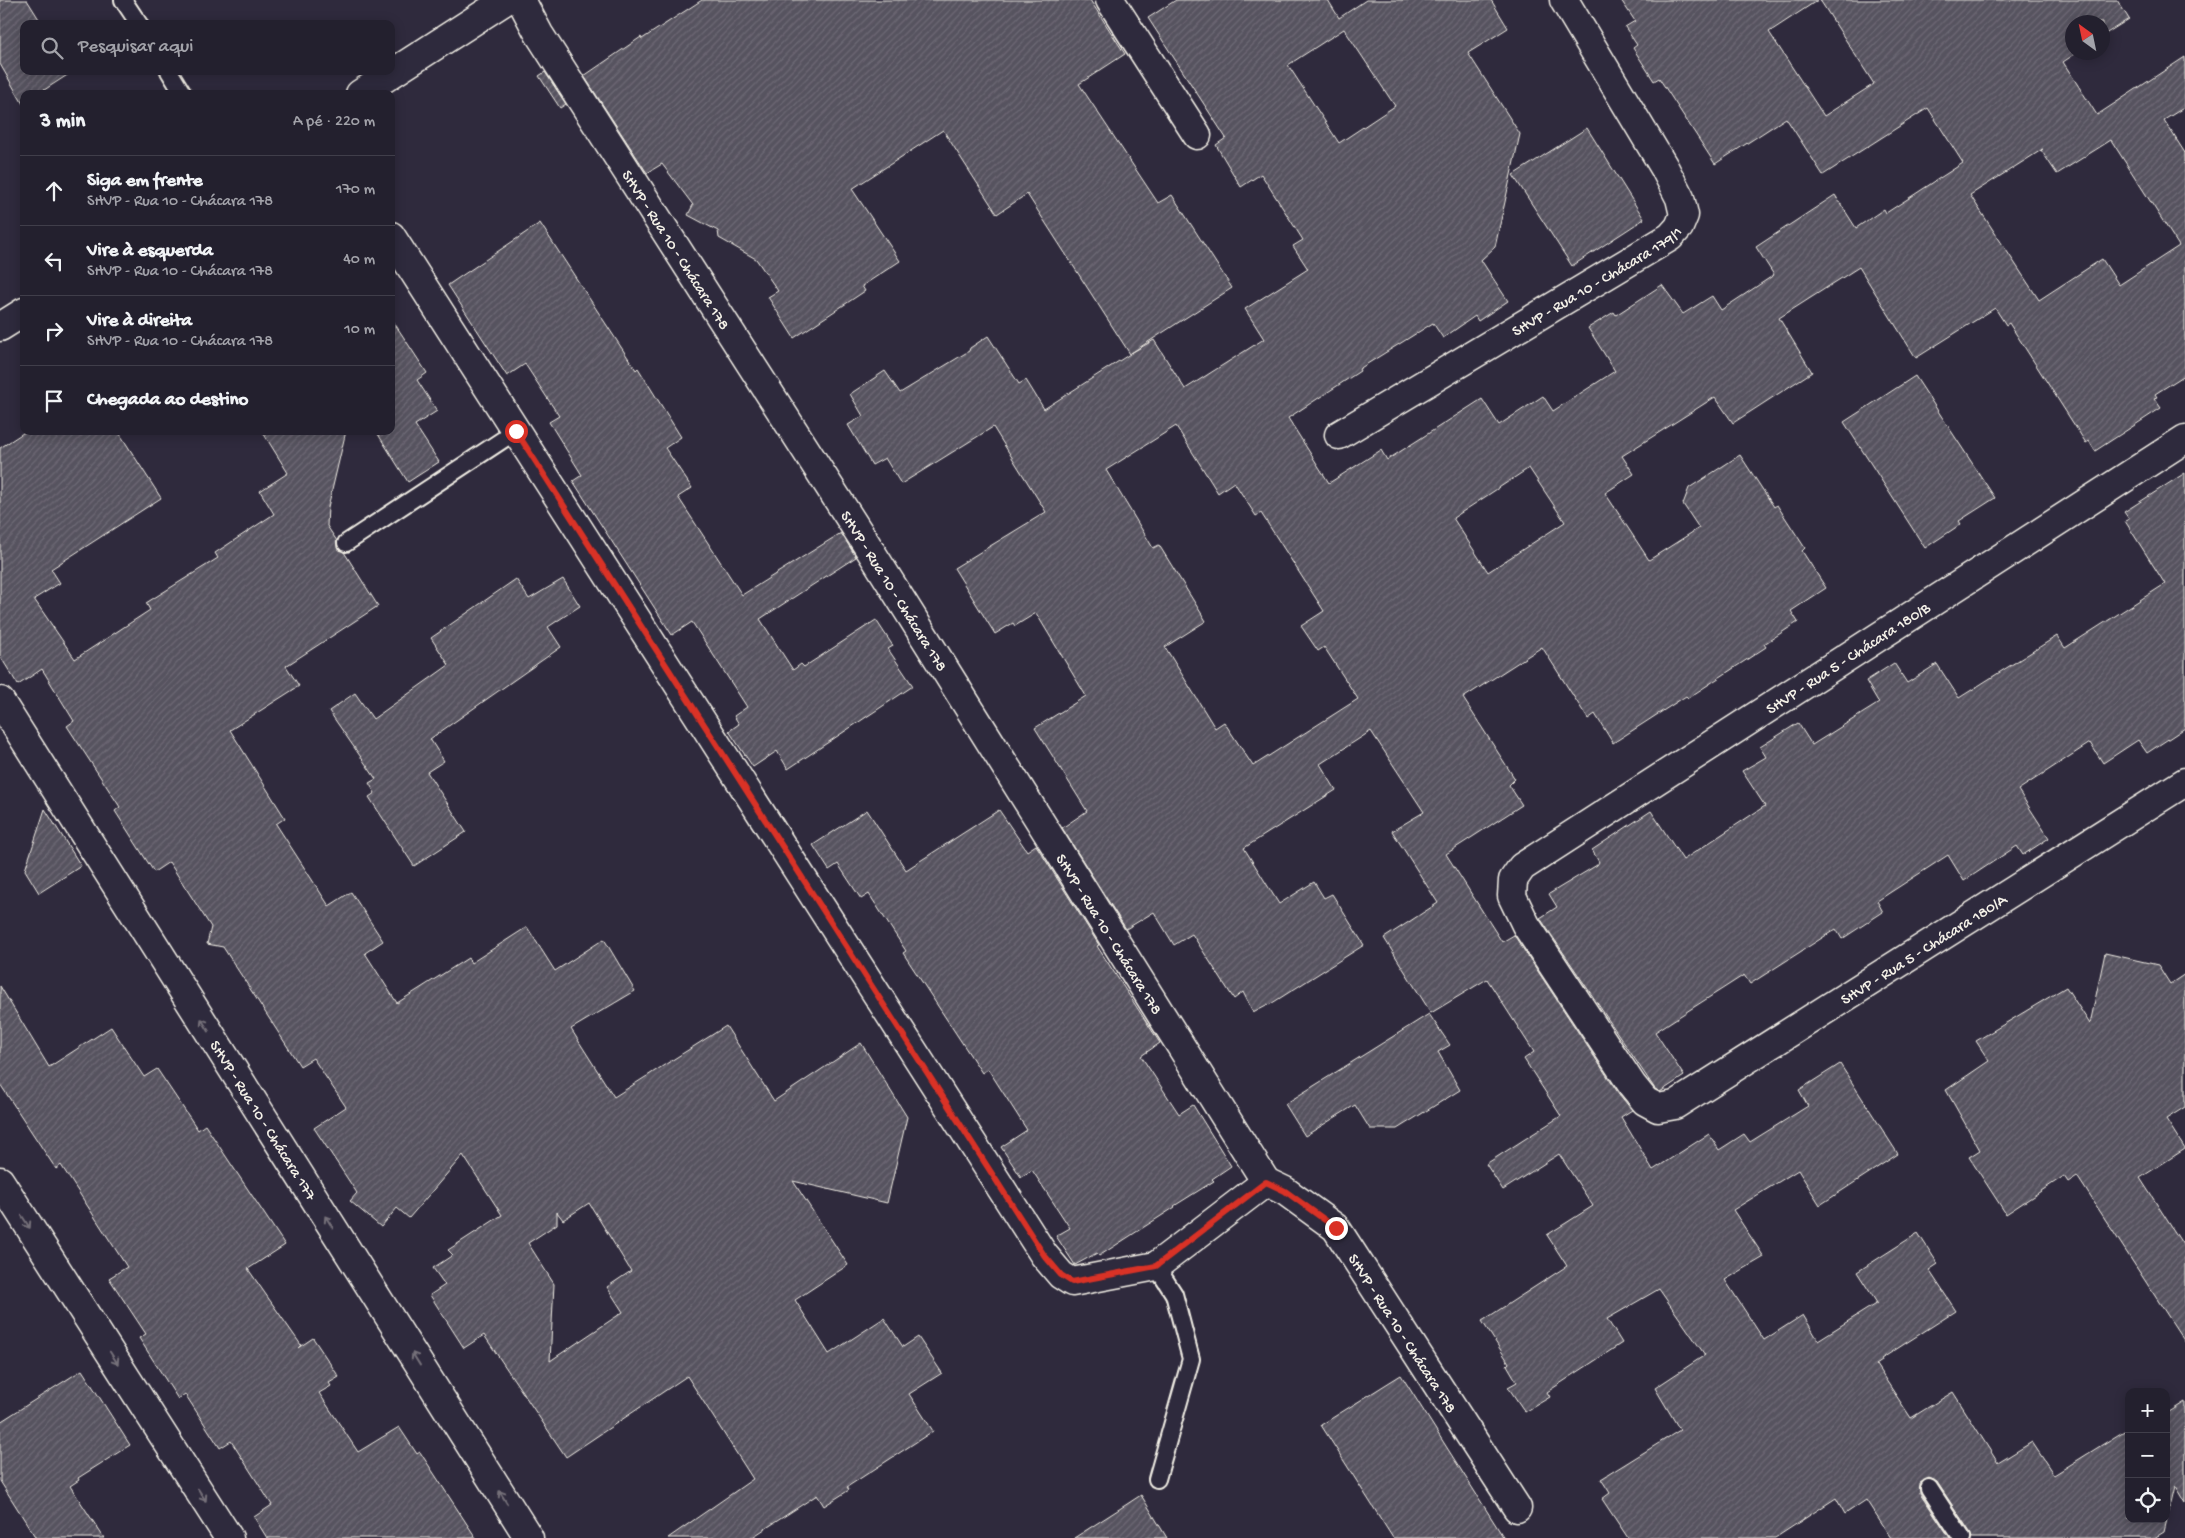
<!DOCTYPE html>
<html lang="pt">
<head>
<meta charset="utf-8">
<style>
  :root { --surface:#23202e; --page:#2f2d3a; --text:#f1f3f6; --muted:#a3a3aa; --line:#403e4a }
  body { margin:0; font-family:"Gochi Hand",sans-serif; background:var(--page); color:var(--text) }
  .controls { position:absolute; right:15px; bottom:15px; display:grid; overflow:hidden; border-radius:10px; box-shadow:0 2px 12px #0003 }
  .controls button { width:45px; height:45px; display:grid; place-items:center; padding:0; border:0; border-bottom:1px solid var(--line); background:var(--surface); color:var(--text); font:25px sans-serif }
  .compass { position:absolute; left:2065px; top:15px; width:45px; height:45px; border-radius:50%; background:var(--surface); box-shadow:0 2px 12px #0003; rotate:327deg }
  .stop { position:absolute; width:15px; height:15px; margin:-11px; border:4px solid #d93025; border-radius:50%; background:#fff }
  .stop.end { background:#d93025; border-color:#fff; box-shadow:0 1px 5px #0008 }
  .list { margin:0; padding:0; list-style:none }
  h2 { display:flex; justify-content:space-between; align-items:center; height:65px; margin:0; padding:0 20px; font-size:21px }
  h2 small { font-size:16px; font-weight:400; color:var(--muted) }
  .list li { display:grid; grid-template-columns:32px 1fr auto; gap:15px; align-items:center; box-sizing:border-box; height:70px; padding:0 20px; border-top:1px solid var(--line) }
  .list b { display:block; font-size:19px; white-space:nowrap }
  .list p { margin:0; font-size:16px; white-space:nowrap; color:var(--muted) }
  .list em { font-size:16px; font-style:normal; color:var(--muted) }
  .icon { flex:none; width:28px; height:28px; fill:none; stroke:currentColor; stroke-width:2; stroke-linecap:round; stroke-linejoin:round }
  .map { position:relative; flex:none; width:2185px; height:1538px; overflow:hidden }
  .search { position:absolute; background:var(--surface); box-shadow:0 2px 12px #0003; left:20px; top:20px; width:375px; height:55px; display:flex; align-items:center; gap:12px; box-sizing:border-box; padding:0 18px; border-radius:10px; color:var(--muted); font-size:19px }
  .panel { position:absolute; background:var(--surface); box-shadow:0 2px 12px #0003; left:20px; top:90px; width:375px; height:345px; border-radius:10px }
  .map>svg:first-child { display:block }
  .building { fill:url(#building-hatch); stroke:#f4f1e8; fill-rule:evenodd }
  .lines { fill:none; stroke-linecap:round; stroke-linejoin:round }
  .lane-casing { stroke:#f4f1e8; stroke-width:20 }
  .street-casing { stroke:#f4f1e8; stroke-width:31 }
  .secondary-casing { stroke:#f4f1e8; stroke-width:31 }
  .lane { stroke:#2f2a3d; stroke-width:16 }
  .street { stroke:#2f2a3d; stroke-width:28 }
  .secondary { stroke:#2f2a3d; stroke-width:28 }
  .oneway { stroke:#747079 }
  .route { stroke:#d93025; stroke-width:6 }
  .labels { text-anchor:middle; stroke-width:5; stroke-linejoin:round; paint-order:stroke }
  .street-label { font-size:16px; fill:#f4f1e8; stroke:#2f2a3d }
</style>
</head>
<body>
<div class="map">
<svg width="2185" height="1538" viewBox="0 0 2185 1538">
  <defs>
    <pattern id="building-hatch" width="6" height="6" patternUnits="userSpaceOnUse" patternTransform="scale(1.25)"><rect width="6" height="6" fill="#56525f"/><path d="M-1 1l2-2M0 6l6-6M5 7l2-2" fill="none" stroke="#6f6b76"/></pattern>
  </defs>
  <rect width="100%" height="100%" fill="#2f2a3d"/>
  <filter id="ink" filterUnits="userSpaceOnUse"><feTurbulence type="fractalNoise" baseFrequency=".02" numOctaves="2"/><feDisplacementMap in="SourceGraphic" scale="10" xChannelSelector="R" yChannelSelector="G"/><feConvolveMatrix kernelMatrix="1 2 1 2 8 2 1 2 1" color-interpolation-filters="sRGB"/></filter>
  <g filter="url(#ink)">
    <g class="building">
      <path d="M0,0H27L42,24H24V71L72,72L38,94H24L23,104L0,64Z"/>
      <path d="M702,0H1090L1125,54L1079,84L1158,203L1172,195L1232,288L1131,353L1154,340L1185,389L1264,339L1245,309L1308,269L1293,246L1303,240L1261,174L1241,187L1216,145L1226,138L1148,18L1176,0H1328L1339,18L1366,0H1491L1508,28L1468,53L1520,134L1495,247L1481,260L1508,301L1478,321L1475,316L1443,338L1433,323L1359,369L1360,371L1288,418L1329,483L1381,450L1387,460L1482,399L1499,425L1543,396L1553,411L1615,371L1588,328L1614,312L1616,315L1662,285L1683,314L1712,296L1721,310L1774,275L1756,247L1835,195L1856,228L1884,209L1886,213L1963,163L1928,108L1823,175L1786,118L1715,164L1659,78L1654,81L1633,48L1637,45L1625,27L1635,21L1621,0H1818L1769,32L1824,116L1874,84L1820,0H2117L2129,19L2102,36V22H2072V52H2078L2063,62L2097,115L2185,57V107L2164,120L2185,153V375L2155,394L2157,397L2154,398L2161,408L2095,451L2089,441L2086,443L2009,323L2006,325L1995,308L1916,358L1859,267L1779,318L1812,372L1733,423L1715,397L1622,456L1634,474L1605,493L1649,560L1699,528L1683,504L1689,488L1740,455L1774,507L1777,505L1805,548L1802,551L1826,588L1791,611L1798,622L1764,644L1766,647L1688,698L1686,696L1613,743L1595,714L1588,719L1542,647L1463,698L1515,779L1509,785L1522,805L1446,854L1502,942L1514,935L1619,1094L1632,1110L1621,1117L1653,1170L1709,1134L1719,1150L1744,1134L1750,1142L1808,1106L1799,1090L1840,1064L1898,1154L1820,1205L1798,1170L1733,1210L1764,1257L1725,1280L1764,1340L1803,1315L1818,1340L1877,1303L1857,1272L1918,1233L1938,1264L1929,1270L1956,1311L1881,1359L1882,1361L1876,1365L1911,1418L1953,1392L1998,1463L2032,1442L2054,1475L2129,1428V1519H2166V1414L2185,1402V1503L2175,1486L2164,1532L2154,1538H1972L1970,1532L1937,1482L1929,1478L1920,1483V1493L1950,1538H1891L1866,1500L1845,1514L1836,1498L1775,1538H1628L1602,1499L1610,1493L1601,1479L1680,1430L1655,1388L1705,1355L1659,1289L1607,1319L1622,1343L1547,1392L1550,1397L1525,1412L1508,1387L1517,1382L1507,1365L1509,1363L1482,1321L1567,1266L1547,1235L1593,1206L1559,1154L1503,1190L1486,1164L1561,1116L1524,1059L1534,1052L1487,979L1431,1013L1384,938L1438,903L1392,831L1424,812L1371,731L1320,764L1336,790L1244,848L1279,904L1314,882L1324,898L1332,894L1364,945L1269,1005L1268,1004L1253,1012L1243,992L1234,999L1192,934L1174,945L1154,912L1126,929L1062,828L1087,811L1035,728L1086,696L1036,613L1015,626L1013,623L995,634L954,568L1046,512L993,427L901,484L885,458L872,465L848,425L863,416L850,394L885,371L900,393L969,351L970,348L988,336L1019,384L1026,380L1044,409L1130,354L1027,194L997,214L943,130L852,189L900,261L862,286L865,291L794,338L768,297L778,291L756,259L719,238L718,231L688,215L693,205L662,164L647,173L584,76L641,37L642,39ZM1344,29L1395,106L1339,143L1288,65ZM2111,140L2179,246L2119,285L2102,259L2039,300L1970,195L2043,149L2041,150L2057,174ZM1176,426L1218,493L1234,482L1256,516L1261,513L1324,611L1301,626L1318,651L1324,647L1358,699L1253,766L1224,722L1215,728L1165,647L1206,621L1159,545L1153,548L1106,470ZM1529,468L1565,522L1488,572L1453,518Z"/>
      <path d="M545,72L566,104L560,108L539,76Z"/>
      <path d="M1587,128L1644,219L1572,266L1513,175Z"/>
      <path d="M540,223L636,370L638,368L681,437L665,448L692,488L678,497L742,595L841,533L856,557L760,619L793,670L801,664L804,667L876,620L893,646L888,649L913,686L788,769L777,751L753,767L729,731L739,724L734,716L747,707L692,622L672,635L573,481L582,475L549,422L559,416L525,364L507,376L448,285Z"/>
      <path d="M391,318L427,373L417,380L437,411L415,425L439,462L408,482L376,431H391Z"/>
      <path d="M1915,376L1995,498L1959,521L1961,524L1925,548L1844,422Z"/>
      <path d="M26,431H118L161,498L51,569L60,583L34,599L75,659L150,610L146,603L218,558L215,553L274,514L260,491L288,473L262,431H346L328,507L327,526L337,541V548L344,552L378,606L286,666L299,686L230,730L285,818L276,824L329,906L351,892L383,941L365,953L397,1003L468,958L471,963L527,927L555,971L604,939L635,991L571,1029L614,1097L726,1026L774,1101L861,1043L907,1117L887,1203L793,1181L848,1265L795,1300L829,1354L884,1318L903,1347L918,1337L942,1373L909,1394L933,1431L847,1487L849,1490L824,1506L817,1495L751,1538H668L753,1479L687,1376L566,1457L484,1335L464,1348L430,1295L445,1285L433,1268L453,1255L448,1250L502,1215L463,1155L409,1218L397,1208L381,1227L350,1201L357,1193L314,1128L346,1107L313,1058L300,1066L223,947L207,944L211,927L169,862L154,872L115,811L120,807L67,726L74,721L42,669L18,685L0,656V448ZM589,1203L631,1271L607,1287L623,1312L550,1361L554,1284L528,1243L557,1224V1212L563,1220Z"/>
      <path d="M2185,473V728L2147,753L2138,740L2103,763L2090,743L2018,790L2049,838L2023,855L2017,846L1964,881L1948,855L1877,901L1883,912L1842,939L1836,929L1750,984L1744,975L1655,1032L1684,1076L1660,1092L1655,1089L1540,918L1557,907L1549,894L1597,865L1599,862L1592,850L1651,811L1683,860L1765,806L1742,771L1766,757L1760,747L1798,723L1812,745L1879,703L1866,681L1894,663L1907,683L1937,664L1959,698L2057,636L2065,648L2165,584L2125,521L2129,519L2124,512Z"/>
      <path d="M516,579L529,599L563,579L580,606L548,627L561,647L430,739L444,761L427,772L466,832L414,866L369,797L375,793L369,783L376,779L329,711L355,693L373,719L449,665L431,638Z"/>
      <path d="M45,809L81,866L39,893L25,870Z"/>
      <path d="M867,810L906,870L999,810L1027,851L1036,845L1099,945L1097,946L1160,1043L1141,1056L1179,1114L1193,1105L1231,1166L1212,1179L1214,1181L1174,1206L1175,1207L1099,1256L1097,1253L1075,1265L1056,1236L1070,1228L1032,1170L1021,1177L1001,1147L1027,1130L988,1069L982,1073L903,953L906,951L869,894L861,899L838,864L829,870L813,845Z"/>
      <path d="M2105,953L2158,965L2170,984L2185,974V1107L2166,1119L2185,1149L2140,1178L2185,1248V1342L2077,1176L2068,1182L2064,1176L2006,1214L1969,1157L1980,1150L1946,1090L1989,1061L1976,1041L2066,987L2090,1024Z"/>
      <path d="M0,986L49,1067L111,1027L144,1077L157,1069L198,1130L205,1125L285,1245L248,1269L301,1345L298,1348L313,1338L339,1377L329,1383L331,1386L319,1393L358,1452L399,1427L417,1454L420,1452L476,1538H267L254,1517L272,1505L231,1441L220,1448L185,1394L178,1399L139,1338L146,1334L109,1278L127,1267L61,1165L56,1169L0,1084Z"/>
      <path d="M1429,1014L1450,1045L1438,1052L1460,1090L1397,1129H1370L1355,1105L1305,1136L1285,1104Z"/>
      <path d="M82,1370L130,1445L78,1478L79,1480L70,1486L104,1538H36L0,1481V1422Z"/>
      <path d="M1401,1375L1504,1538H1393L1321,1425Z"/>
      <path d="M1141,1495L1167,1538H1074L1121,1508Z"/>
    </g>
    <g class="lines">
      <defs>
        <g id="lane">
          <path d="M123,0L139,24"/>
          <path d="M169,71L183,94"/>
          <path d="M346,543L516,431"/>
          <path d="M1156,1266L1174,1294L1191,1359L1157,1479"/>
          <path d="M1929,1488L1962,1538"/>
        </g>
        <g id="street">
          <path id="s1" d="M521,0L539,34L865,542L1266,1182"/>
          <path d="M1110,0L1197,135"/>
          <path id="s2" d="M391,236L1044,1255L1061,1275L1072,1282L1156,1266L1266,1182L1285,1191L1336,1228L1517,1508"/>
          <path id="s3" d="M1339,435L1670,237L1679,227L1684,215L1680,198L1664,167L1564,0"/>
          <path id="s4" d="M2185,439L1522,867L1513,880L1512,896L1526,925L1632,1085L1645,1101L1658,1108L1675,1105L2185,782"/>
          <path id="s5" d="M0,701L529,1538"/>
          <path d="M0,1181L229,1538"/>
        </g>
        <g id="secondary">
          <path d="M360,94L506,0"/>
          <path d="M0,327L24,312"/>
        </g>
      </defs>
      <use href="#lane" class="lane-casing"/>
      <use href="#street" class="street-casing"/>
      <use href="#secondary" class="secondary-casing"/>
      <use href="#lane" class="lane"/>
      <use href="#street" class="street"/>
      <use href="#secondary" class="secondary"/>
    </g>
    <defs><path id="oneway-shaft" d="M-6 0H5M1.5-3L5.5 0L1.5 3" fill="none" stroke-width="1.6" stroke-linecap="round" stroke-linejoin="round" transform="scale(1.25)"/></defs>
    <g class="oneway">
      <use href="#oneway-shaft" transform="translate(205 1025) rotate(-122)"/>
      <use href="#oneway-shaft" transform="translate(26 1222) rotate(57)"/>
      <use href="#oneway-shaft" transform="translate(329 1222) rotate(-122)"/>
      <use href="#oneway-shaft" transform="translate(114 1358) rotate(57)"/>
      <use href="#oneway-shaft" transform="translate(416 1359) rotate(-122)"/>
      <use href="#oneway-shaft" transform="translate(202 1495) rotate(57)"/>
      <use href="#oneway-shaft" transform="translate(503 1497) rotate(-122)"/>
    </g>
  </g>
  <g class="lines" filter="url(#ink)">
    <path class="route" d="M516,431L1044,1255L1061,1275L1072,1282L1156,1266L1266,1182L1285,1191L1336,1228"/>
  </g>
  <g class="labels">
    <g class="street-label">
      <text dy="6" stroke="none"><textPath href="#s1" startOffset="294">SHVP - Rua 10 - Chácara 178</textPath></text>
      <text dy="6" stroke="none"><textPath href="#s3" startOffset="300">SHVP - Rua 10 - Chácara 179/1</textPath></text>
      <text dy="6" stroke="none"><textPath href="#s1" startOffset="699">SHVP - Rua 10 - Chácara 178</textPath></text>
      <text transform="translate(1847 657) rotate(-33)" y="6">SHVP - Rua 5 - Chácara 180/B</text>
      <text dy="6" stroke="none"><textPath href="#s1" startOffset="1104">SHVP - Rua 10 - Chácara 178</textPath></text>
      <text dy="6" stroke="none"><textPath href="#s4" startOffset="1391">SHVP - Rua 5 - Chácara 180/A</textPath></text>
      <text dy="6" stroke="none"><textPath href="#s5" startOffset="495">SHVP - Rua 10 - Chácara 177</textPath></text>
      <text dy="6" stroke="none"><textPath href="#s2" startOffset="1682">SHVP - Rua 10 - Chácara 178</textPath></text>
    </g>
  </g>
</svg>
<div class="controls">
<button>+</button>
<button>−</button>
<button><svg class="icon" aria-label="locate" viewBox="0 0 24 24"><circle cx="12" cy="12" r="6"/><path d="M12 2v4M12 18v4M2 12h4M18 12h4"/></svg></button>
</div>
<svg class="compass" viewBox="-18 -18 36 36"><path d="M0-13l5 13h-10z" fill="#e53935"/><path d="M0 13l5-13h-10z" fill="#a3a3aa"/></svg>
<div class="stop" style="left:516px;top:431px"></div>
<div class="stop end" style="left:1336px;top:1228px"></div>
<div class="search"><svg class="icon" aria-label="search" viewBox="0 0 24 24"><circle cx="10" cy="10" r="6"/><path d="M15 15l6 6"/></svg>Pesquisar aqui</div>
<section class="panel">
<h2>3 min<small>A pé · 220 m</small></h2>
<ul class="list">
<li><svg class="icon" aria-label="ahead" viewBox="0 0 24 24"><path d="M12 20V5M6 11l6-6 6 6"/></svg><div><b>Siga em frente</b><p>SHVP - Rua 10 - Chácara 178</p></div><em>170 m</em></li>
<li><svg class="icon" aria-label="left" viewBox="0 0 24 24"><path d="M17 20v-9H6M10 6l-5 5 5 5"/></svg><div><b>Vire à esquerda</b><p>SHVP - Rua 10 - Chácara 178</p></div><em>40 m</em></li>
<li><svg class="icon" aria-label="right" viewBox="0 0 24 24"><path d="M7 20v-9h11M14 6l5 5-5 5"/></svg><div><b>Vire à direita</b><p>SHVP - Rua 10 - Chácara 178</p></div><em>10 m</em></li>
<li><svg class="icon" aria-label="arrive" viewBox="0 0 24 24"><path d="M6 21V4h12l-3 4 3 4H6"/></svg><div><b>Chegada ao destino</b></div></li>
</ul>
</section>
</div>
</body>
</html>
